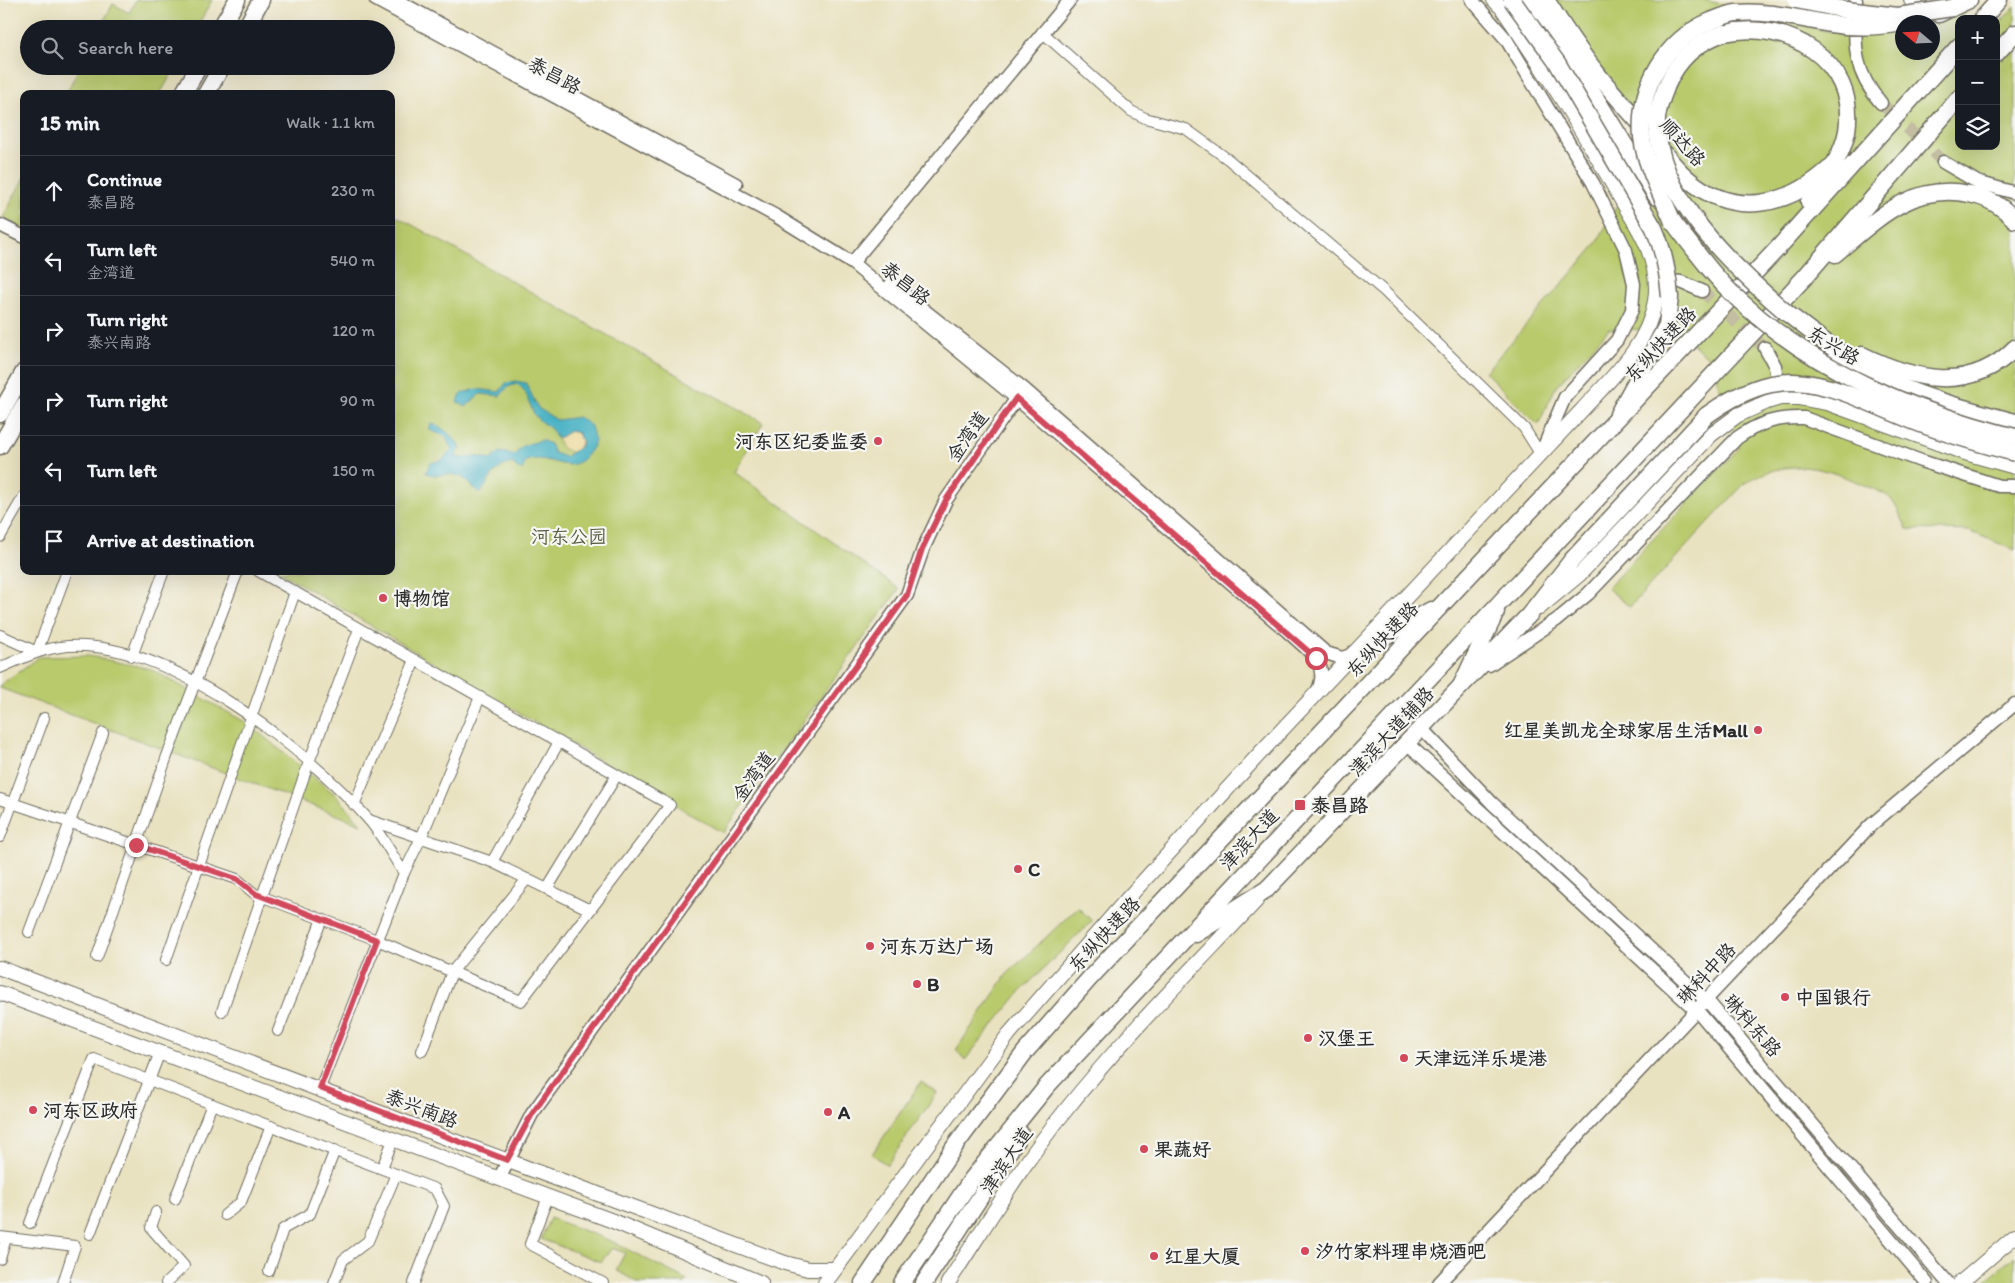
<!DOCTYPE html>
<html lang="en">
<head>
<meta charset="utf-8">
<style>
  :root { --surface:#171b24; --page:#242831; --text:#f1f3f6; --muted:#9ea1a6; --line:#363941 }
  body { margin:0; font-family:Itim,"LXGW WenKai TC",sans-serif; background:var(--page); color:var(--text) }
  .controls { position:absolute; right:15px; top:15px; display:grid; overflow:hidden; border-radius:10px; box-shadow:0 5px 20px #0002 }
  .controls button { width:45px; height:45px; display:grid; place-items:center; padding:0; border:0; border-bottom:1px solid var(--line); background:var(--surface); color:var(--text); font:25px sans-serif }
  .compass { position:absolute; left:1895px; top:15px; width:45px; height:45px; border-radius:50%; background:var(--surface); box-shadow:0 5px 20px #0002; rotate:289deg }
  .stop { position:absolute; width:15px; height:15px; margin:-11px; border:4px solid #d1495b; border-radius:50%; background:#fff }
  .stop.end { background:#d1495b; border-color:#fff; box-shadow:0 1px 5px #0008 }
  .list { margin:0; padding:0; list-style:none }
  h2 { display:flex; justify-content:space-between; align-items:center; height:65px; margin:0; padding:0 20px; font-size:21px }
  h2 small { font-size:16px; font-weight:400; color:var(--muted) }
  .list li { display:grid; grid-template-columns:32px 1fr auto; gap:15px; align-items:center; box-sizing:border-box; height:70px; padding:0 20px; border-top:1px solid var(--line) }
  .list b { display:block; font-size:19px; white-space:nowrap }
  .list p { margin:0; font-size:16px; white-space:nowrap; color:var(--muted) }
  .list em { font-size:16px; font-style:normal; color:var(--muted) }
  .icon { flex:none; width:28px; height:28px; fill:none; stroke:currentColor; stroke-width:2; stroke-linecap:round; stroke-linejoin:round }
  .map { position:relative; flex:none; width:2015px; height:1283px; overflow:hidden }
  .search { position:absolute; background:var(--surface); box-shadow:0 5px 20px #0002; left:20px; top:20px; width:375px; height:55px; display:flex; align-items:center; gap:12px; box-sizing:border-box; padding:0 18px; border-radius:28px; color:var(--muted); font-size:19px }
  .panel { position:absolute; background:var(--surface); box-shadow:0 5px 20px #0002; left:20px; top:90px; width:375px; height:485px; border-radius:10px }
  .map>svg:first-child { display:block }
  .green { fill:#b9ca6d; stroke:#727a4c }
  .sand { fill:#eeda9e; stroke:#8c8264 }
  .water { fill:#44b0c2; stroke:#386e76 }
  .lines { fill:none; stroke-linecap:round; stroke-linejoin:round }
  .tertiary-tunnel { stroke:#c3bda2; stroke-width:12; stroke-dasharray:12 6; stroke-linecap:butt }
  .minor-casing { stroke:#6e6b5f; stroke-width:12 }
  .tertiary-casing { stroke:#6e6b5f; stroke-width:15 }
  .secondary-casing { stroke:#6e6b5f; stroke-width:16 }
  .primary-casing { stroke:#6e6b5f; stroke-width:19 }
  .trunk-casing { stroke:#6e6b5f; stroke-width:19 }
  .minor { stroke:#fff; stroke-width:10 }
  .tertiary { stroke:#fff; stroke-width:12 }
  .secondary { stroke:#fff; stroke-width:14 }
  .primary { stroke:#fff; stroke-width:16 }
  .trunk { stroke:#fff; stroke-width:16 }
  .primary-bridge-casing { stroke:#6e6b5f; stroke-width:19; stroke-linecap:butt }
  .trunk-bridge-casing { stroke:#6e6b5f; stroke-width:19; stroke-linecap:butt }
  .primary-bridge { stroke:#fff; stroke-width:16 }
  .trunk-bridge { stroke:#fff; stroke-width:16 }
  .route { stroke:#d1495b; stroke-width:6 }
  .poi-dot { fill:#d1495b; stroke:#f6f6f2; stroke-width:2 }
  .labels { text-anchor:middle; stroke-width:4.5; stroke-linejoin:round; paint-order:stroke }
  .street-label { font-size:19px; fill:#2b2b2b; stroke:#f6f6f2 }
  .poi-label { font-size:19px; font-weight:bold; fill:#2b2b2b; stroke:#f6f6f2; text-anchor:start }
  .park-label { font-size:19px; fill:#565b3f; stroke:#f6f6f2 }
</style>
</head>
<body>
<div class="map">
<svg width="2015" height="1283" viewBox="0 0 2015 1283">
  <rect width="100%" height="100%" fill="#f6f6f2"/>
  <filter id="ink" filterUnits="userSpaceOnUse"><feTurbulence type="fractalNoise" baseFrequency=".02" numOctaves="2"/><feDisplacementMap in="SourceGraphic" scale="10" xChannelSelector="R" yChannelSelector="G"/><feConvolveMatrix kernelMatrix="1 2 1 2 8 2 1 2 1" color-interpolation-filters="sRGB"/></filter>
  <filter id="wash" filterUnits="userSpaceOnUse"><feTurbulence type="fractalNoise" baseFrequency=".0096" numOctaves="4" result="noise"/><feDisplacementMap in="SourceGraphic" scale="20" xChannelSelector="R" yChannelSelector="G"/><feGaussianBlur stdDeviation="1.12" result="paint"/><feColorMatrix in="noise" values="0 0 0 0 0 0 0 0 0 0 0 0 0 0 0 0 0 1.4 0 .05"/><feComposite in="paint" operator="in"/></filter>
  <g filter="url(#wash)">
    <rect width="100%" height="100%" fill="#e9e2c0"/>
    <g class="green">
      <path d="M136,0H212L196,29H99L113,4L129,13Z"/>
      <path d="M1551,0H1705L1831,32L1902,29V52H1932V22H1929L1963,13V19H1959V146H1996V27L2015,6V550L1969,531L1907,529C1902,519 1897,506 1890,498C1885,493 1873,489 1866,486C1823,466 1788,457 1745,483L1630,607L1607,588L1739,448L1710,359L1676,330L1609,329L1556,387L1538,425L1485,372L1595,246L1645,155L1586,45Z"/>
      <path d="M80,66H176L160,94H66Z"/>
      <path d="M24,177V229L3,218Z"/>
      <path d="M391,213L763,423L734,472L899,589L723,833L278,571H391Z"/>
      <path d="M89,656L151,669L247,723L337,796L361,824L0,688V685L39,657Z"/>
      <path d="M1078,907L1092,921L1021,991L965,1060L956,1050L1007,974Z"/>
      <path d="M921,1082L937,1093L887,1165L872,1154Z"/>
      <path d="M550,1218L611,1241L687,1280L685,1283H638L616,1270L625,1253L612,1248L601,1262L541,1239Z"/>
      <path d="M2015,1256V1283H1982Z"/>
    </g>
    <path class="sand" d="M570,431L578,433C583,443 581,446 573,453L562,448L557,439Z"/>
    <path class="water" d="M516,381L526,383L538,408L557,420L579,417L591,426L595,442C572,486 555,451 526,461L522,470L516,468L513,463C495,466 490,479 481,493C472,489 468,479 459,476C450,472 439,478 426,473L430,463L442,460L452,450L445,436L429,430L431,423C446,429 453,436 461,449L455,456C466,462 475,452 490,460L500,452L515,455L522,446L542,440L550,444L554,453L565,457L581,446L582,441L578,433L570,431L557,439C550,424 548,429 538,419C528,409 530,391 517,384L508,387L500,396L480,394L466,407L457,402L462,393L477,389L499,392L506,383Z"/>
  </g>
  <g filter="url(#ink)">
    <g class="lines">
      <g class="tertiary-tunnel">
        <path d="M1881,103L1943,162"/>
        <path d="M1702,291L1765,348"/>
      </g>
      <defs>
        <g id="minor">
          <path d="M1042,32L1131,111L1145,118L1186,129L1229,160L1384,291L1524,428L1541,455"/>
          <path d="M0,537L24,496"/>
          <path d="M0,635L37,652L67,571"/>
          <path d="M132,656L164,571"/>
          <path d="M0,668C22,658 43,648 68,646C166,639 307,749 368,819C382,835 392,855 404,873L320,1088"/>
          <path d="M0,799L237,879L255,894L377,940L521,1001L670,805L258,571"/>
          <path d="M354,805L415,660"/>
          <path d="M369,820L492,862L590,910"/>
          <path d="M0,837L44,718"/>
          <path d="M492,862L559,742"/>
          <path d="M404,873L421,838L480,697"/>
          <path d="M547,889L617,775"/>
          <path d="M29,932L103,733"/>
          <path d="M97,957L167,756L238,571"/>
          <path d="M166,960L295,592"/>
          <path d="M222,1011L309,762L359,629"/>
          <path d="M278,1031L322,919"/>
          <path d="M422,1051L452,972L527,879"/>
          <path d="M382,1168L393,1140"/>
          <path d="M548,1197L530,1244L603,1283"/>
          <path d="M175,1199L212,1104"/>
          <path d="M156,1212L151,1228L184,1266L166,1283"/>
          <path d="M225,1215L241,1202L271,1126"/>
          <path d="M30,1223L94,1059L435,1189L444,1206L414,1283"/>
          <path d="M90,1234L160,1052"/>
          <path d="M0,1237L75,1246L63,1283"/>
          <path d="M0,1259L6,1238"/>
          <path d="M269,1271L283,1229L310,1214L335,1150"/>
          <path d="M334,1283L343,1260L368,1241L396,1174"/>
        </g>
        <g id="tertiary">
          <path d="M376,0L776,216L852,263L1016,398L1287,631C1306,649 1332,663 1317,692"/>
          <path d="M396,0L736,184"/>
          <path d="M1472,0L1506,39L1593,183L1626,250L1634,284L1632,310L1617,340L1565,397L1542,451"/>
          <path d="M1856,0C1855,42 1851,69 1881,103"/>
          <path d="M1943,162L1977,182L2015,193"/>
          <path d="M0,225L24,237"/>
          <path d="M852,263L1070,0"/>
          <path d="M1661,280L1681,282L1702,291"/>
          <path d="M891,284L1024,389L1326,653L1342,658L1354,654"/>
          <path d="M1765,348L1775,366L1779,392"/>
          <path d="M1489,665L1558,619L1588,594L1737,438C1758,423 1777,417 1804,418L1921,461L1999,486H2015"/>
          <path d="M1421,728L1492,803L1711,1005L1948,1283"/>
          <path d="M1407,743L1701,1015L1927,1283"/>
          <path d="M499,1179L532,1114L907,595L923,549L946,500L1021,392"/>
          <path d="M1439,1283L1871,825L2015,704"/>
        </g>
        <g id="secondary">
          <path d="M1911,0H1916"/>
          <path d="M1539,608L1580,574L1711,435L1738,415L1767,402L1780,398H1799L1827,403L1965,453L2015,467"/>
          <path d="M0,968L457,1142L785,1263L808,1269H834"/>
          <path d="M0,993L613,1221L761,1283"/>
          <path d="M825,1283L1009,1034L1127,899L1262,751L1582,410C1611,378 1648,346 1655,301C1658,284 1654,265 1648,249C1641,230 1627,211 1617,192C1582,129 1543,68 1502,8L1494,0"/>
          <path d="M948,1283C986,1225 1022,1164 1065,1111C1124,1037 1191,970 1256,901"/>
          <path d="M1960,1283L2015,1236"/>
        </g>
        <g id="primary">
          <path d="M1529,0L1556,34L1657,197"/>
          <path d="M1546,0C1562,24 1578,50 1596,72C1609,89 1624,105 1638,121C1655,140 1669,163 1688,179C1733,218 1787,207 1829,169"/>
          <path d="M1939,14L1969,0"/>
          <path d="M220,29L237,0"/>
          <path d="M245,29L261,0"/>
          <path d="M183,94L199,66"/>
          <path d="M206,94L222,66"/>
          <path d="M0,414L24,372"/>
          <path d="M1618,414L1667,325L1670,297"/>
          <path d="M0,446L24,405"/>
          <path d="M1267,889L1529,615L1572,560L1707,415"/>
        </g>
        <g id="trunk">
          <path d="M1982,19L1999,0"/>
          <path d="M1724,33C1787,19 1858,60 1847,131C1842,158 1824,180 1809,202"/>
          <path d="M1996,54L2015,33"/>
          <path d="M1835,254C1876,220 1912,182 1969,194C1987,197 2003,207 2015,220"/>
          <path d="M1788,314C1818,337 1847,360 1880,377C1922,398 1970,410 2015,422"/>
          <path d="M1862,355C1914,380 1970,394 2015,348"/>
          <path d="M1354,654L1431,610"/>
          <path d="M1461,686L1496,612"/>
          <path d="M1196,934L1267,889"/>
          <path d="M863,1283L957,1143L1025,1052L1090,978L1779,247L1959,46"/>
          <path d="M902,1283L972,1179L1047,1086L1804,278L1959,98"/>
          <path d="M924,1283L996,1173L1020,1133"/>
        </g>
      </defs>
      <use href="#minor" class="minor-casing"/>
      <use href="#tertiary" class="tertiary-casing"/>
      <use href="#secondary" class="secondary-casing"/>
      <use href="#primary" class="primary-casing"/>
      <use href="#trunk" class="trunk-casing"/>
      <use href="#minor" class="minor"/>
      <use href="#tertiary" class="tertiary"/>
      <use href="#secondary" class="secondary"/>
      <use href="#primary" class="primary"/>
      <use href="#trunk" class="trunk"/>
      <defs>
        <g id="primary-bridge">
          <path d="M1512,0L1558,64L1654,228C1664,251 1668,272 1670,297"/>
          <path d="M1796,0L1846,10L1898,16L1952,8"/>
          <path d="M1673,222C1662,195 1645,166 1642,137C1638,87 1665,40 1711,21C1719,18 1728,14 1736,13C1768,10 1800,19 1831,24C1854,28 1879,27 1902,23"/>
          <path d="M1707,415C1788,356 1831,388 1913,421C1946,434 1981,444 2015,453"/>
        </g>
        <g id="trunk-bridge">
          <path d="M1724,33C1697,42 1678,59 1667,85C1663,95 1658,107 1657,118C1654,195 1734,268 1788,314"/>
          <path d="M1673,222C1694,249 1714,277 1739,300C1817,373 1914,411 2015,437"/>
        </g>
      </defs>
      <use href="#primary-bridge" class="primary-bridge-casing"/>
      <use href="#trunk-bridge" class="trunk-bridge-casing"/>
      <use href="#primary-bridge" class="primary-bridge"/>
      <use href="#trunk-bridge" class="trunk-bridge"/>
    </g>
  </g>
  <g class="lines" filter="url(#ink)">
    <path class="route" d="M136,845L237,879L256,894L377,940L320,1088L507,1160L532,1114L907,595L922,549L946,500L1016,398L1316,658"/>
  </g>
  <g class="poi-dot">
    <circle cx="878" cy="441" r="5"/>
    <circle cx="383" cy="598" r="5"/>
    <circle cx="1758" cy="730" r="5"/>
    <rect x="1294" y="799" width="12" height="12" rx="2.5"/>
    <circle cx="1018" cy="869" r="5"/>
    <circle cx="870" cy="946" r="5"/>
    <circle cx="917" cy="984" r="5"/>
    <circle cx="1785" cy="997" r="5"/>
    <circle cx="1308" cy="1038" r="5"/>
    <circle cx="1404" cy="1058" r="5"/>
    <circle cx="33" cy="1110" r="5"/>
    <circle cx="828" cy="1112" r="5"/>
    <circle cx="1144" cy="1149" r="5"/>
    <circle cx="1305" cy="1251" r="5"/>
    <circle cx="1154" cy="1256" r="5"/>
  </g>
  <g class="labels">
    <g class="street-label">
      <text transform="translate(555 75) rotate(28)" y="7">泰昌路</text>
      <text transform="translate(1683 142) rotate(48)" y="7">顺达路</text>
      <text transform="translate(906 283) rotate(39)" y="7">泰昌路</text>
      <text transform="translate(1660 344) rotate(-47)" y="7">东纵快速路</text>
      <text transform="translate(1834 345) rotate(31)" y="7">东兴路</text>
      <text transform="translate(967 436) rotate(-55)" y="7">金湾道</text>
      <text transform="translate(1382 639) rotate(-47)" y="7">东纵快速路</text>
      <text transform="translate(1391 731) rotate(-47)" y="7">津滨大道辅路</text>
      <text transform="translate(753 776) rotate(-54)" y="7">金湾道</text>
      <text transform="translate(1249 839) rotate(-47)" y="7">津滨大道</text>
      <text transform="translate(1104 934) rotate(-47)" y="7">东纵快速路</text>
      <text transform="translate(1706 973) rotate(-47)" y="7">琳科中路</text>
      <text transform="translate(1753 1025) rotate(49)" y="7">琳科东路</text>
      <text transform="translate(422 1108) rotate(21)" y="7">泰兴南路</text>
      <text transform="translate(1006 1160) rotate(-56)" y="7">津滨大道</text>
    </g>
    <g class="poi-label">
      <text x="868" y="448" text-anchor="end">河东区纪委监委</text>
      <text x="393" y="605">博物馆</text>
      <text x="1748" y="737" text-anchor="end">红星美凯龙全球家居生活Mall</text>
      <text x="1311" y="812">泰昌路</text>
      <text x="1028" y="876">C</text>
      <text x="880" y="953">河东万达广场</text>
      <text x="927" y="991">B</text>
      <text x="1795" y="1004">中国银行</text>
      <text x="1318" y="1045">汉堡王</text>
      <text x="1414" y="1065">天津远洋乐堤港</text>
      <text x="43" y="1117">河东区政府</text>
      <text x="838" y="1119">A</text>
      <text x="1154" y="1156">果蔬好</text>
      <text x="1315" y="1258">汐竹家料理串烧酒吧</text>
      <text x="1164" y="1263">红星大厦</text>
    </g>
    <g class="park-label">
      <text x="569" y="543">河东公园</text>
    </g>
  </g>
</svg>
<div class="controls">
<button>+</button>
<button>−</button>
<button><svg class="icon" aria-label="layers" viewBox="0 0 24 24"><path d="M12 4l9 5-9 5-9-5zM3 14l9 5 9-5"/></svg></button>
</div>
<svg class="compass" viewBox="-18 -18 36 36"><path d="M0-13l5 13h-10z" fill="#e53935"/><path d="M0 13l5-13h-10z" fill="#9ea1a6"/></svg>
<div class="stop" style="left:1316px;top:658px"></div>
<div class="stop end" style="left:136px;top:845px"></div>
<div class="search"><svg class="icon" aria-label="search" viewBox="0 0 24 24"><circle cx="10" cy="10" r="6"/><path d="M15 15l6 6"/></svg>Search here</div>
<section class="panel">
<h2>15 min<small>Walk · 1.1 km</small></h2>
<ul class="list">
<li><svg class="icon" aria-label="ahead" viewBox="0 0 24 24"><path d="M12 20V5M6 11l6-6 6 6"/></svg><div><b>Continue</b><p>泰昌路</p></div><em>230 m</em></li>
<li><svg class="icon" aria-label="left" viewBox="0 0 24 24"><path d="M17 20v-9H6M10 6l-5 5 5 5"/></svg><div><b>Turn left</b><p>金湾道</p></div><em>540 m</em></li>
<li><svg class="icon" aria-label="right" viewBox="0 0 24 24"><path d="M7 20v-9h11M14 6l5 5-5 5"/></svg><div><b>Turn right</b><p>泰兴南路</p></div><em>120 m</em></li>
<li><svg class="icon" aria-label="right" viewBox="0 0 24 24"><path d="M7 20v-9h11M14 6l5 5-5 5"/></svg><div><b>Turn right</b></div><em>90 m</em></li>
<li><svg class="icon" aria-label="left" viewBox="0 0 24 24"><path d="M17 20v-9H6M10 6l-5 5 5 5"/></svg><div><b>Turn left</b></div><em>150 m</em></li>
<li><svg class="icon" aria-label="arrive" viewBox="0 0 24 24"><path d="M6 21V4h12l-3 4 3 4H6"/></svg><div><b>Arrive at destination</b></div></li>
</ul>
</section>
</div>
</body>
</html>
